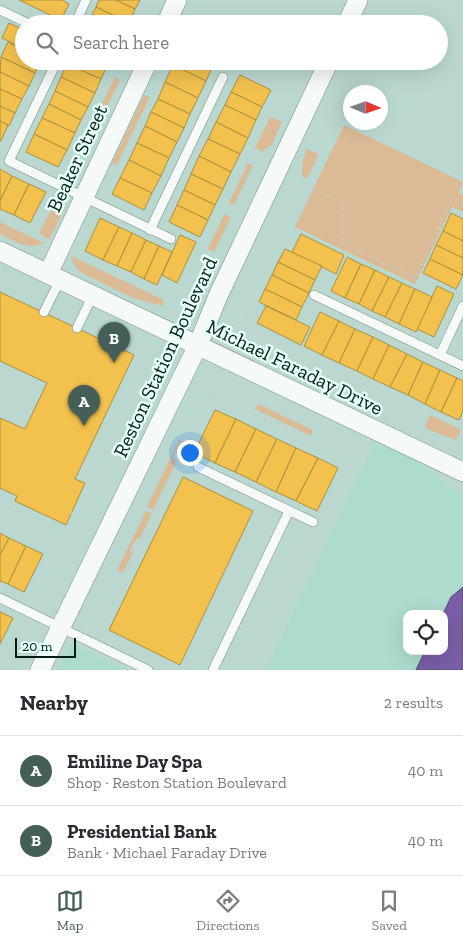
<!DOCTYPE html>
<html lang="en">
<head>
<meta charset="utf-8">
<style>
  :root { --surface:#fff; --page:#f2f2f3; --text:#2b2b33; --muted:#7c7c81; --line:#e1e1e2; --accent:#455e58 }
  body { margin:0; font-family:"Zilla Slab",serif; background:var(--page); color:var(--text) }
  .controls { position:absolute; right:15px; bottom:15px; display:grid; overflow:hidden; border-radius:10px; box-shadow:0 5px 20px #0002 }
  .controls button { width:45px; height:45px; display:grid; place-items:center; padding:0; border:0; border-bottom:1px solid var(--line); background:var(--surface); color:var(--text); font:25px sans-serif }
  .compass { position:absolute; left:343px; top:85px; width:45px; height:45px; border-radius:50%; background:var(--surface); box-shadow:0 5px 20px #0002; rotate:92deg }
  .scale { position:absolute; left:15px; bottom:12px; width:61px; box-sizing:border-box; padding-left:5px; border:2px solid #061c17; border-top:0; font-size:14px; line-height:18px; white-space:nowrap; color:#061c17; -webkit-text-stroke:4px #e4fff7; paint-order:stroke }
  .you { position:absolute; left:189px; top:452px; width:18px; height:18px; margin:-12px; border:4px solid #fff; border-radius:50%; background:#1a73e8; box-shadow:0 0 0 8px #1a73e833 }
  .badge { display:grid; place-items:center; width:32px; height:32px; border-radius:50%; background:var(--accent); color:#fff; font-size:16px; font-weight:700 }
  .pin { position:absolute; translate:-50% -41px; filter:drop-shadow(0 1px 2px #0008) }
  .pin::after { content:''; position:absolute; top:26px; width:18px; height:15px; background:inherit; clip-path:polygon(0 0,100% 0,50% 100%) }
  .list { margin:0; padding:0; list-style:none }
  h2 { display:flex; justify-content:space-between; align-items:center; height:65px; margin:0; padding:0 20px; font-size:21px }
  h2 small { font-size:16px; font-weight:400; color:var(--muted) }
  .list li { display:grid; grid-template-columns:32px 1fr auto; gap:15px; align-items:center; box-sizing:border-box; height:70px; padding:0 20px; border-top:1px solid var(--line) }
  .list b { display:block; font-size:19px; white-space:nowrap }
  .list p { margin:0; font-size:16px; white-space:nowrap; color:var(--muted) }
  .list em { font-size:16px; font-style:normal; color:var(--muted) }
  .icon { flex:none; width:28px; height:28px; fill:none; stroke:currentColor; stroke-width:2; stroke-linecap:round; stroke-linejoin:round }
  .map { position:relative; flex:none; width:463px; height:670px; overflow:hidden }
  .search { position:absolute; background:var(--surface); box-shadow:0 5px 20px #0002; left:15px; right:15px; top:15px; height:55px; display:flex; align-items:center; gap:12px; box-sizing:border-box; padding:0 18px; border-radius:28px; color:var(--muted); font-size:19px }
  .sheet { height:205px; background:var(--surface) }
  nav { display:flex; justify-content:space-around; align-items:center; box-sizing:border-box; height:70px; border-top:1px solid var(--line); background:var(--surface); font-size:14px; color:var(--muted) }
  nav a { display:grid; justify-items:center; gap:2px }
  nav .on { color:var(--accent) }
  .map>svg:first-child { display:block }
  .built { fill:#acdcce; fill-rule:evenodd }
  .green { fill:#dbba96 }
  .homes { fill:#f2c14e; stroke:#ab903e }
  .offices { fill:#7b5ea7; stroke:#584a7c }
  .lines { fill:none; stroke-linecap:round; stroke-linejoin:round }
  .lane-casing { stroke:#778e88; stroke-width:10 }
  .street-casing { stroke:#778e88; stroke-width:20 }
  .path { stroke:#c4cecb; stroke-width:3; stroke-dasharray:1 4; stroke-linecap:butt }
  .lane { stroke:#f5f9f8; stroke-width:9 }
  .street { stroke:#f5f9f8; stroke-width:19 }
  .labels { text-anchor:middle; stroke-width:5; stroke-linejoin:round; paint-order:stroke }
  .street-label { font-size:20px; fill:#061c17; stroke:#e4fff7 }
</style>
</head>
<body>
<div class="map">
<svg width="463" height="670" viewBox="0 0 463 670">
  <rect width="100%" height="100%" fill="#bbd8d0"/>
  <g class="built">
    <path d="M380,432L452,488L463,493V670H266ZM407,614H444V651H407Z"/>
    <path d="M71,643L127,670H58Z"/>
  </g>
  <g class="green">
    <path d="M115,77L120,80L86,150L81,147Z"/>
    <path d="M144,95L150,97L117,165L112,163Z"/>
    <path d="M270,117L282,122L272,144L262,152L255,148Z"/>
    <path d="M344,125L463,182L459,193L463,195V212L452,207L415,284L295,227Z"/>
    <path d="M307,149L319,154L307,179L302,176L303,159Z"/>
    <path d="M248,163L253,165L234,205L229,203Z"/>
    <path d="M58,197L63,200L65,208L49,240L39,233Z"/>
    <path d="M224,214L231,217L214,252L208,249Z"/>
    <path d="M0,222L44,243C28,251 14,241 0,234Z"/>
    <path d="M71,256L164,300L162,306L133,298L80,272L73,263Z"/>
    <path d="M258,404L313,430L311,436L255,409Z"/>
    <path d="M430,415L461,430L456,440L427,429L425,426Z"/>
    <path d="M179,440L185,442L179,454L175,452L173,458L177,460L153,510L147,507Z"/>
    <path d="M146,511L152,513L140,539L137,538L130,551L133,552L123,573L117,570Z"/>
  </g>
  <g class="homes">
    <path d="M19,0H62L69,4L61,20Z"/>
    <path d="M99,0H116L135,9L129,23L96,7Z"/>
    <path d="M116,0H140L135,9Z"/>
    <path d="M96,7L129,23L128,24H96L89,21Z"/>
    <path d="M9,23L24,30V49L2,38Z"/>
    <path d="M8,42L24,50V61H40L35,73L1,57Z"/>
    <path d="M1,57L35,73L29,86L0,72Z"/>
    <path d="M68,61H106L109,62L101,79L67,64Z"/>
    <path d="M175,61H213L215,62L206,81L173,65Z"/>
    <path d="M67,64L101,79L95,93L61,77Z"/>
    <path d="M173,65L206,81L198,98L165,82Z"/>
    <path d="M0,72L29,86L22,99L0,89Z"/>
    <path d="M240,75L271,90L262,107L231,92Z"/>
    <path d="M61,77L95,93L88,107L55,91Z"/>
    <path d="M165,82L198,98L190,114L158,99Z"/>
    <path d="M0,89L22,99L15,113L0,106Z"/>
    <path d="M55,91L88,107L81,120L49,104Z"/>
    <path d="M231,92L262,107L256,120L225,105Z"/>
    <path d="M158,99L190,114L184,128L151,112Z"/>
    <path d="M49,104L81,120L75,133L42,118Z"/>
    <path d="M225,105L256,120L248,138L216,122Z"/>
    <path d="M0,106L15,113L9,126L0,121Z"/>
    <path d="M151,112L184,128L177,142L145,126Z"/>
    <path d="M42,118L75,133L67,150L34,134Z"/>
    <path d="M0,121L8,125L1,141H0Z"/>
    <path d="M216,122L248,138L240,154L208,139Z"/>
    <path d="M145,126L177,142L169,158L137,143Z"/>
    <path d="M34,134L67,150L58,167L26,152Z"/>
    <path d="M208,139L240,154L231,172L199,156Z"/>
    <path d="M137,143L169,158L161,176L129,160Z"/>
    <path d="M199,156L231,172L223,189L191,174Z"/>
    <path d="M129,160L161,176L152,193L120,178Z"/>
    <path d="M0,169L12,176L0,201Z"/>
    <path d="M191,174L223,189L215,205L184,190Z"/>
    <path d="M12,176L29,184L14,215L0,209V201Z"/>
    <path d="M120,178L152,193L144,210L112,194Z"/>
    <path d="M29,184L46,192L30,223L14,215Z"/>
    <path d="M184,190L215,205L208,220L177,205Z"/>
    <path d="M177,205L208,220L200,237L169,222Z"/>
    <path d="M451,213L463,219V241L443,231Z"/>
    <path d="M100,218L119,227L103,260L85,251Z"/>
    <path d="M119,227L132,233L117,266L103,260Z"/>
    <path d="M443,231L463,241V258L436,245Z"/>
    <path d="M132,233L146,240L131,272L117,266Z"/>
    <path d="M301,234L344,255L336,274L292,252Z"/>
    <path d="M180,235L196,242L177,283L162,275Z"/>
    <path d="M146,240L159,246L144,279L131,272Z"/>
    <path d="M436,245L463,258V275L430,259Z"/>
    <path d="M159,246L172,252L157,285L144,279Z"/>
    <path d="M285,249L322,266L315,280L278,262Z"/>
    <path d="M347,257L361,264L345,298L331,291Z"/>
    <path d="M430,259L463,275L456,289L423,273Z"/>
    <path d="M278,262L315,280L309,293L272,275Z"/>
    <path d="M361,264L375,270L359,304L345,298Z"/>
    <path d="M375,270L389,277L372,311L359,304Z"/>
    <path d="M272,275L309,293L302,307L265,289Z"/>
    <path d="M389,277L402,283L385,317L372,311Z"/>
    <path d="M402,283L415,289L399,324L385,317Z"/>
    <path d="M437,286L454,294L434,337L417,329Z"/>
    <path d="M265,289L302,307L296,320L259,302Z"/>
    <path d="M415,289L432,297L416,332L399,324Z"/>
    <path d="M0,292L134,355L75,479L85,483L66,525L15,501L17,496L0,488V418L25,429L47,383L0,361Z"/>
    <path d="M266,306L310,327L301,345L257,323Z"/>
    <path d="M320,312L339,321L322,355L304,346Z"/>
    <path d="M339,321L355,329L339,363L322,355Z"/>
    <path d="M355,329L373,337L357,371L339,363Z"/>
    <path d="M373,337L389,345L373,379L357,371Z"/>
    <path d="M389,345L407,354L390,387L373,379Z"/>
    <path d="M407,354L423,362L408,395L390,387Z"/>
    <path d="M423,362L440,370L425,404L408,395Z"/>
    <path d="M440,370L457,378L441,412L425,404Z"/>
    <path d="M457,378L463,381V411L459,420L441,412Z"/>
    <path d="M215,410L236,419L215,463L194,453Z"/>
    <path d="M236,419L256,429L235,472L215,463Z"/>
    <path d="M256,429L277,439L256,482L235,472Z"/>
    <path d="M277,439L296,448L276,492L256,482Z"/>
    <path d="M296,448L318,458L296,501L276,492Z"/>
    <path d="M318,458L338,468L317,511L296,501Z"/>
    <path d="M183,477L253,511L180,665L109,630Z"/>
    <path d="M0,533L9,538L0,555Z"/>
    <path d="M9,538L26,546L8,584L0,581V555Z"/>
    <path d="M26,546L43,554L24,592L8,584Z"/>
    <path d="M0,612L13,618L0,644Z"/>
  </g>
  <path class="offices" d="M463,587V670H416L425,651H444V614H443L451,597Z"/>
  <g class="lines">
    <defs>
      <g id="lane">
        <path d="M0,10L29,24"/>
        <path d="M75,24L86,0"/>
        <path d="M57,61L9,161L171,239"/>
        <path d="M150,230L223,77"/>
        <path d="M314,295L463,366"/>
        <path d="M44,312L60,280"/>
        <path d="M77,328L93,295"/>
        <path d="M440,355L463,306"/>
        <path d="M198,467L313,522"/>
        <path d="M0,598L148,670"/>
        <path d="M213,670L289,511"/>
      </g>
      <g id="street">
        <path d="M166,24L177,0"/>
        <path d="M347,24L358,0"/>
        <path d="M0,251L463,472"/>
        <path d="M48,274L148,61"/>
        <path d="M40,670L198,345L218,296L329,61"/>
      </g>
    </defs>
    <use href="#lane" class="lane-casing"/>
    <use href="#street" class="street-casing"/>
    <g class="path">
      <path d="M308,186L343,202L342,243L415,278L452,197L463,202"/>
      <path d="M0,283L35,300"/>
      <path d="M236,304L247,312V323"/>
      <path d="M93,328L151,355"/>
      <path d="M206,391L352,459L330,506L329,519"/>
      <path d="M0,504L65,536"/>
      <path d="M8,508L14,495"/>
      <path d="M71,512L76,514"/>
      <path d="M0,526L57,554"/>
      <path d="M110,635L101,625L215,387"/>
      <path d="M158,658L180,668L256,510"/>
      <path d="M234,658L246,662L257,658L303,560L311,563L328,526"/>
      <path d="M2,670L23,626"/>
    </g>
    <use href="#lane" class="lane"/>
    <use href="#street" class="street"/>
  </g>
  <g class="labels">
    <g class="street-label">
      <text transform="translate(77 158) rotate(-65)" y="7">Beaker Street</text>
      <text transform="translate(165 357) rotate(-65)" y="7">Reston Station Boulevard</text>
      <text transform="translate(295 367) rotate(26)" y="7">Michael Faraday Drive</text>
    </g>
  </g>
</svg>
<div class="controls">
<button><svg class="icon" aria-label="locate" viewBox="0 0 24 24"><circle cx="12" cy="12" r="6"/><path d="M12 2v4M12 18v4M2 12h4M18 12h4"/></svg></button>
</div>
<svg class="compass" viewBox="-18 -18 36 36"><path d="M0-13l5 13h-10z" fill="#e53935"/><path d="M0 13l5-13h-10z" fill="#7c7c81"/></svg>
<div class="scale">20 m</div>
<div class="you"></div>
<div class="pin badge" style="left:84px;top:426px">A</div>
<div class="pin badge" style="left:114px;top:363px">B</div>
<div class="search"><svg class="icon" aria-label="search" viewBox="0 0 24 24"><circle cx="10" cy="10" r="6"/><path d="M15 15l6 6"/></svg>Search here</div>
</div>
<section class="sheet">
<h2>Nearby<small>2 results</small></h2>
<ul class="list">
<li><span class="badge">A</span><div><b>Emiline Day Spa</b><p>Shop · Reston Station Boulevard</p></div><em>40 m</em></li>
<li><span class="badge">B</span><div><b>Presidential Bank</b><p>Bank · Michael Faraday Drive</p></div><em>40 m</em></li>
</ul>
</section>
<nav>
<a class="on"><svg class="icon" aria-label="map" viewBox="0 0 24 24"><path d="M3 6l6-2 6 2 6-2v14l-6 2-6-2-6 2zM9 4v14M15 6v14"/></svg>Map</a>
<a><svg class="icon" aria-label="directions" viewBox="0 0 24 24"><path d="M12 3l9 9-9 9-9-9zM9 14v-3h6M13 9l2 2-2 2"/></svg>Directions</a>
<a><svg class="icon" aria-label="saved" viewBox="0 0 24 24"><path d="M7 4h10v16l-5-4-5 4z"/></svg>Saved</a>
</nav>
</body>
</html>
